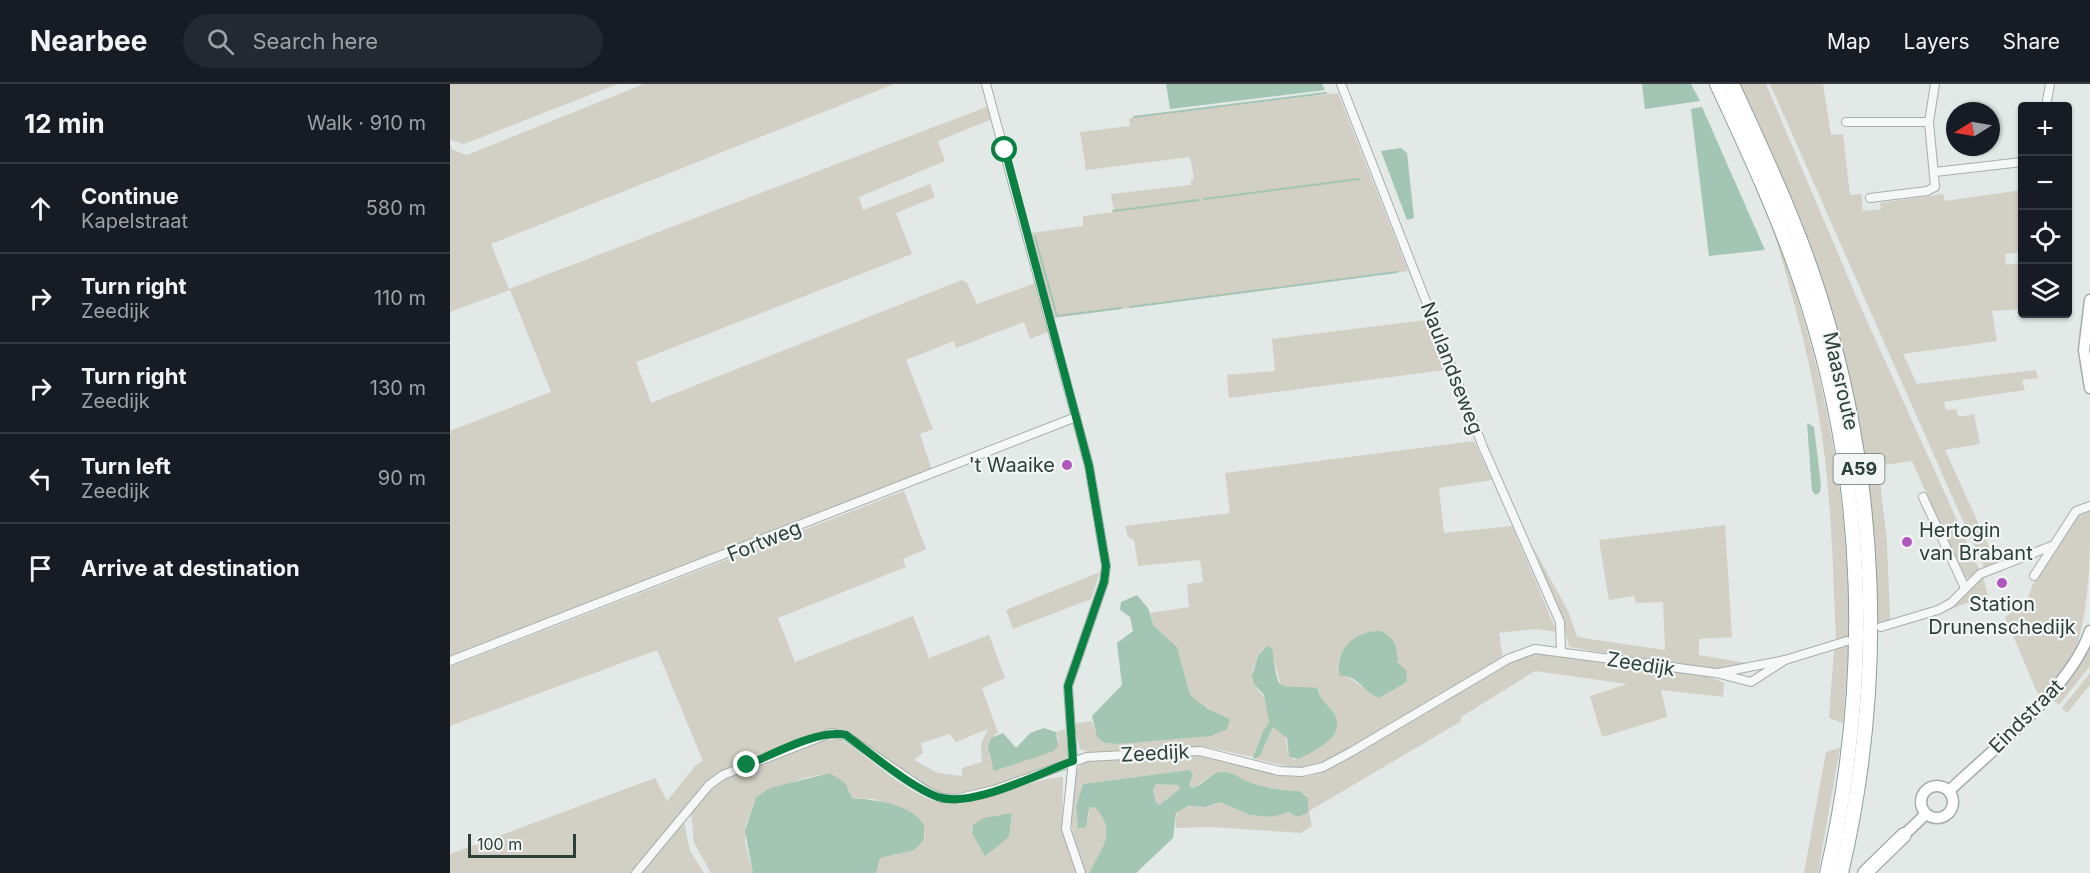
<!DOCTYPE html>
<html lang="en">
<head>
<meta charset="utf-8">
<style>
  :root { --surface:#171b24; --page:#242831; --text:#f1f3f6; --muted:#9ea1a6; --line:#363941 }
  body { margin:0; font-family:Inter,sans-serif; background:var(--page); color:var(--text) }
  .controls { position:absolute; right:18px; top:18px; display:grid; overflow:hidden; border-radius:6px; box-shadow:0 2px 4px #0004 }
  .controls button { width:54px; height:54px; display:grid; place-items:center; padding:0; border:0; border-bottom:2px solid var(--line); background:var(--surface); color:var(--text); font:30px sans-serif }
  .compass { position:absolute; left:1496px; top:18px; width:54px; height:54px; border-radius:50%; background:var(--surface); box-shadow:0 2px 4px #0004; rotate:259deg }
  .scale { position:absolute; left:18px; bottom:15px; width:108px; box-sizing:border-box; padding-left:6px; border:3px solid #2c3f39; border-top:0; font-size:16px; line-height:21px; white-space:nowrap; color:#2c3f39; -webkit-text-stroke:4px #f2f7f5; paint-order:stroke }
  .stop { position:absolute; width:18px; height:18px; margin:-14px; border:4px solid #0b8043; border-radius:50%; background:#fff }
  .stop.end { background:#0b8043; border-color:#fff; box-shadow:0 2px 6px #0008 }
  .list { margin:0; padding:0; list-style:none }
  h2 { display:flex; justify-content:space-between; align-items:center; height:78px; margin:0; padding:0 24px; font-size:26px }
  h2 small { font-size:20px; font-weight:400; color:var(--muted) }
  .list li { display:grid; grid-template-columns:39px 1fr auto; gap:18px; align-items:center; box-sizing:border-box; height:90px; padding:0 24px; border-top:2px solid var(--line) }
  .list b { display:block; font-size:22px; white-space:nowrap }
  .list p { margin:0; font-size:20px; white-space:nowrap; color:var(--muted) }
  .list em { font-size:20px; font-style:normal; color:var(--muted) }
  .icon { flex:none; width:33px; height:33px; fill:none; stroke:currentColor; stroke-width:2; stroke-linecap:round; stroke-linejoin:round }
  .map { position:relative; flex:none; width:1640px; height:789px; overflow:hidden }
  header { display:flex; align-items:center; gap:36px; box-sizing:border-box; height:84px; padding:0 30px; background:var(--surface); border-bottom:2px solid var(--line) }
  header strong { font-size:28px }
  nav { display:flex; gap:33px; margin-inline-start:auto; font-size:21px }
  .search { width:420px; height:54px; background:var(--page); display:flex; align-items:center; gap:15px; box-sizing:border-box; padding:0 21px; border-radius:33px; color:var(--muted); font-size:22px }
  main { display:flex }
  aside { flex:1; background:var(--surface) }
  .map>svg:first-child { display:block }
  .green { fill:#d2cfc5; fill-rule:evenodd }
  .water { fill:#a2c5b4; fill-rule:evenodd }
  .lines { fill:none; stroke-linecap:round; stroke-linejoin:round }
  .stream { stroke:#a2c5b4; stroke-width:2 }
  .street-casing { stroke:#a4afac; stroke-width:10 }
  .secondary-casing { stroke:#a4afac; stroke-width:13 }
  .highway-casing { stroke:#8c9e97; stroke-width:16 }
  .street { stroke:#f5f8f7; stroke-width:8 }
  .secondary { stroke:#fff; stroke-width:10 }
  .highway { stroke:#fff; stroke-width:14 }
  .route { stroke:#0b8043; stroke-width:8 }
  .poi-dot { fill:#b156bf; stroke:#f2f7f5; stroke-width:2 }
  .labels { text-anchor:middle; stroke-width:4.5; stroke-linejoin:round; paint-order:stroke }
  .shield { fill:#f2f7f5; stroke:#677671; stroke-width:1.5 }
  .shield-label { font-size:18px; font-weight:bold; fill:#2c3f39 }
  .street-label { font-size:20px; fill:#2c3f39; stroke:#f2f7f5 }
  .poi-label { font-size:20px; fill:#2c3f39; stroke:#f2f7f5; text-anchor:end }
</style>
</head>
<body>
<header>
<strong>Nearbee</strong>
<div class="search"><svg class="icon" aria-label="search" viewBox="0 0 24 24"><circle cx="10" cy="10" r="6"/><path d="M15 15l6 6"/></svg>Search here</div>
<nav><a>Map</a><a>Layers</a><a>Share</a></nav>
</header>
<main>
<aside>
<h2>12 min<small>Walk · 910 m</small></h2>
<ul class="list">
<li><svg class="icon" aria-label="ahead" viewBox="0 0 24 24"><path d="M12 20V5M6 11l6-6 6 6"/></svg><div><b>Continue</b><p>Kapelstraat</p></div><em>580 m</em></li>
<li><svg class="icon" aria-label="right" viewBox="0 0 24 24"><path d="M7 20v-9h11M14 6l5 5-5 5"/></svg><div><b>Turn right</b><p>Zeedijk</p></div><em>110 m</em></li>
<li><svg class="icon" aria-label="right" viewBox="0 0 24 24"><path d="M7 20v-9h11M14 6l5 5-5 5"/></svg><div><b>Turn right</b><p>Zeedijk</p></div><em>130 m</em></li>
<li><svg class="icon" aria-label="left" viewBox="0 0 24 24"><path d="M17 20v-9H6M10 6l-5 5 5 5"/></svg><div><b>Turn left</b><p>Zeedijk</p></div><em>90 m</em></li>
<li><svg class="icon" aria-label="arrive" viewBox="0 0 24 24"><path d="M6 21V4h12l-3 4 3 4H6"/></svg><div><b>Arrive at destination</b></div></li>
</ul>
</aside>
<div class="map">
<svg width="1640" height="789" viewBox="0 0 1640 789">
  <rect width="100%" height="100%" fill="#e2e9e7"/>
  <g class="green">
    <path d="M0,0H168L14,60L0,56Z"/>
    <path d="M194,0H444L41,160L59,205L539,22L542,35L488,57L495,77L409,113L413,126L480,100L485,113L446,129L462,170L186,278L201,319L512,196L517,199L527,220L585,199L598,248L580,255L574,238L506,264L504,257L456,276L483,345L470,350L482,387L0,572V347L101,308L60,206L0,228V60L3,66L17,71Z"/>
    <path d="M1290,0H1316L1412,226L1530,487L1520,494L1513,493L1462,377L1428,382L1437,457L1440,536L1426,540C1425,410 1404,281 1359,159C1339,105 1314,53 1290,0Z"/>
    <path d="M1320,0H1373L1381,51L1393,50L1400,111L1411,110L1413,127L1431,125L1430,119L1493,110L1495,117L1572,106V168L1555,170L1556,181L1572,179V225L1542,227L1547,257L1453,270L1467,300L1586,286L1588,294L1572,296L1575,306L1494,318L1496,326L1506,325L1508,333L1524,330L1530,360L1495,366L1547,480L1535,485L1528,471Z"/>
    <path d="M888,9L958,187L604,234L581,149L633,142V132L664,128L661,110L741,101V96L744,95L740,73L636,86L630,48L680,42L679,35L684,33Z"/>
    <path d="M1320,135C1372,272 1399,404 1399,551L1386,558C1383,489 1382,421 1372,352C1362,279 1341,206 1320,135Z"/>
    <path d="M976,236L995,286L779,314L777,291L825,287L822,255Z"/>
    <path d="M1024,357L1042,396L989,404L994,449L1062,442L1107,548L1086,545L1049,549L1053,575L871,680C845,689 830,679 804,675L810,672L823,643L835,651L839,673L845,676L876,659L887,646L867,604L837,605L831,602L824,575L817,562L808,572L802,588L807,605L816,615L819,638L813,647L803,673L760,664L741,663L641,669L630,665L623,640L642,637C645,650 651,661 667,660L737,652L748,653L776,633L758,625L740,611L727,563L704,542L700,529L739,523L737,500L753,498L750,476L688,482L684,456L678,453L675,442L780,429L775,389ZM916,549L946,575L948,582L953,584L957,598L929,614L889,587C888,567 898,557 916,549Z"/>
    <path d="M454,407L476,465L453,475L456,483L328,534L345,578L463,532L479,574L539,551L555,594L532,604L548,649L544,651L539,674L609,656L606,648L615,645L618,672L616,678L506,713L481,708L395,650L371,648L265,690L181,789H0V770L205,694L217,717L246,681L253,677L207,566L0,642V583ZM538,645L531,660L532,678L512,684V692L488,689L464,676L473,669L471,659L500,650L506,658Z"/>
    <path d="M1640,426C1640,478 1640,538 1618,584C1611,595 1599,605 1590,615L1555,533L1577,517L1585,494L1626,430Z"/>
    <path d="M1275,441L1282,553L1249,555V571L1296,579L1260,586L1119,563L1112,534L1083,463L1118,527L1127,553L1215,566L1213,518L1186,519L1184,512L1159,516L1149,456Z"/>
    <path d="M650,488L641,515L563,545L556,526Z"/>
    <path d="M1533,493L1538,511L1491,529L1492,527Z"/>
    <path d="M1399,560L1393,639L1379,634L1384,566Z"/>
    <path d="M1640,560V582L1609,621L1601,614L1623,591Z"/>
    <path d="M1087,569L1118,570L1258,592L1274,599L1273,613L1211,606L1217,633L1152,653L1140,612L1177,600L1085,587L1011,633L1010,638L859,727L862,742L851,749L762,743L726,744C724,718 737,723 756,723C761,723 765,720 770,718L800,731L822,733L839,728L847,733L858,729V714L855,710L803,700L774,688L763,690L744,704L739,700V686L633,700L626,723L628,745L630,746L639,731V724L646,723C669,750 650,766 639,789H635C622,758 619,739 623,705C624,695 624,687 632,679C650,672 740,669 760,673C794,678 829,699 863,691L1071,573Z"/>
    <path d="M1640,589V601L1617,629L1612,624Z"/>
    <path d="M388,655C430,676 469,731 520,718C551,711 582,695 613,693L612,745L626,789H426L430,774L464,766L474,756L475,748L458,727L424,715L402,714L398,704L380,689L354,694L306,713L296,741L295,758L303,789H261L244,759L241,728L258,708L276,695L373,657ZM562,729L559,753L535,771L521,745Z"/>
    <path d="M1390,664L1368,789H1354L1376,668Z"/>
    <path d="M706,700L728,701L730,705L709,721L706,718L703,706Z"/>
    <path d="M234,738L240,767L254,789H192Z"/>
  </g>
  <g class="water">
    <path d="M716,0H872L875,6L720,25Z"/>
    <path d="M1192,0H1241L1250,17L1195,25Z"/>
    <path d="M1252,23L1315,166L1259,172L1241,25Z"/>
    <path d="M951,64L957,69L964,134L957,136L931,67Z"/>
    <path d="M1357,339L1364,343L1371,402L1370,408L1366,411L1362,407Z"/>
    <path d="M687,511L698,524L704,542L727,563L740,611L758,625L780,635L777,645L761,652L667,660L655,659L647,653L642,632L672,601L667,559L683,547L680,533L670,526L671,518Z"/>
    <path d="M930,547C945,553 948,563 947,578L956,586L957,598L929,614C915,609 906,590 890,592C884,566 904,547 930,547Z"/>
    <path d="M817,562L822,564C830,612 823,600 867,604C870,614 876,620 883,628C899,652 865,666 848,675L839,673L837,654L823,643L810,672L804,675L803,673L813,647L819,638L814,611L804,600L802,592L808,572Z"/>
    <path d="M594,644L606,648L608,661L604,667L544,687L538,663L541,654L553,649L566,664L580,649Z"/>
    <path d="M739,686L743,690L739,700L742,704C754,702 760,687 774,688C785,689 794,697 804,700C813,702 842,709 850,707L858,714V729L847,733L839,728L822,733L800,731L770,718L756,723L738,722L726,729L723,754L686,789H639C650,766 669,749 645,723L639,724L636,743L628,745L626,723L633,700ZM706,700L728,701L730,705L709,721L706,718L703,706Z"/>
    <path d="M380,689L396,700L402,714C424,716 460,719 474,741V756L464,766L430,774L426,789H303L295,747L306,713L320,704Z"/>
    <path d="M562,729L559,753L535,772L522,749L523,741L534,734Z"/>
  </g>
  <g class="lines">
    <g class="stream">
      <path d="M684,33L876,9"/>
      <path d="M754,115L909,95"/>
      <path d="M663,127L749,116"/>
      <path d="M585,153L607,232L671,224"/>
      <path d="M680,223L947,188"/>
    </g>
    <defs>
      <g id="street">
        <path d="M536,0L639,382L656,482L654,498L618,602L623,677L616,745L631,789"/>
        <path d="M891,0L1033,363L1110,538L1111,567"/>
        <path d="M1596,22L1600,0"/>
        <path d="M1396,38H1479"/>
        <path d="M1485,88L1572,78"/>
        <path d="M1420,114L1477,107L1485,103L1479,38L1485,0"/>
        <path d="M1473,413L1515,504"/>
        <path d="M1584,492L1626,427L1640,422"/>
        <path d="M1431,543L1488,526L1501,519L1530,490L1604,461"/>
        <path d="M0,577L626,333"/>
        <path d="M1268,589L1335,576L1397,557"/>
        <path d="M186,789L259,701L273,691L381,649L396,652L475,706L491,714L506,715L544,706L637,673L750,667L829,687L852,688L873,683L901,668L1058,575L1085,565L1266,589L1301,598L1335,576"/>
      </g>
      <g id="secondary">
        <path d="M1640,216L1634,266L1640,304"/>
        <circle cx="1487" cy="718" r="16"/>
        <path d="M1499,707C1543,665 1622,603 1640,547"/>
        <path d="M1454,751L1476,730"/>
      </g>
      <g id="highway">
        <path d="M1267,0C1300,71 1333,142 1357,217C1416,401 1421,601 1377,789"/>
        <path d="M1282,0C1314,70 1347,139 1370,213C1429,399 1436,599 1391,789"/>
        <path d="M1415,789L1454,751"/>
      </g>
    </defs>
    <use href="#street" class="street-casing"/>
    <use href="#secondary" class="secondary-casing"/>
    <use href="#highway" class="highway-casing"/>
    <use href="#street" class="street"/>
    <use href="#secondary" class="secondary"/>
    <use href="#highway" class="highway"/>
  </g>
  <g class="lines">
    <path class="route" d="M297,681C324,670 368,645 396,651C420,669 465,707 492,714C526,722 590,689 623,677L618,602L654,498L656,482L639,382L555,66"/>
  </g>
  <g class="poi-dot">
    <circle cx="617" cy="381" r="6"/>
    <circle cx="1457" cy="458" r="6"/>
    <circle cx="1552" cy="499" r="6"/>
  </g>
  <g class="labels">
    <rect class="shield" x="1383.5" y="370" width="51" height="30" rx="4.5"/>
    <g class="shield-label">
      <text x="1409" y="391">A59</text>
    </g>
    <g class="street-label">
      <text transform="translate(1002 284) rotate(69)" y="7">Naulandseweg</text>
      <text transform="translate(1391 297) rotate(77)" y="7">Maasroute</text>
      <text transform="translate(314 457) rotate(-22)" y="7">Fortweg</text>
      <text transform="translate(1191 580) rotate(9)" y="7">Zeedijk</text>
      <text transform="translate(1576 632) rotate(-45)" y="7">Eindstraat</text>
      <text transform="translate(705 669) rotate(-3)" y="7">Zeedijk</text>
    </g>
    <g class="poi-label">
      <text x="605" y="388">'t Waaike</text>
      <text x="1469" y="453" text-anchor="start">Hertogin<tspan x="1469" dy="23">van Brabant</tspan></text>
      <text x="1552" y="527" text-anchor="middle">Station<tspan x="1552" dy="23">Drunenschedijk</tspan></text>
    </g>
  </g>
</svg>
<div class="controls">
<button>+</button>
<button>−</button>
<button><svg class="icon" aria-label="locate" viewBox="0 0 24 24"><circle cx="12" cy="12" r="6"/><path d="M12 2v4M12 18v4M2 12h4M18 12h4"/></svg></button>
<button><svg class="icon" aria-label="layers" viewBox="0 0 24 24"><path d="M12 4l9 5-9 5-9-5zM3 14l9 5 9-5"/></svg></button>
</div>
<svg class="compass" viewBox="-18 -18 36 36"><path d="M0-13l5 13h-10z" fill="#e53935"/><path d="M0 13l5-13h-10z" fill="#9ea1a6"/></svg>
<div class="scale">100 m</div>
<div class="stop" style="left:555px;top:66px"></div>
<div class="stop end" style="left:297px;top:681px"></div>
</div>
</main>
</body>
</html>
